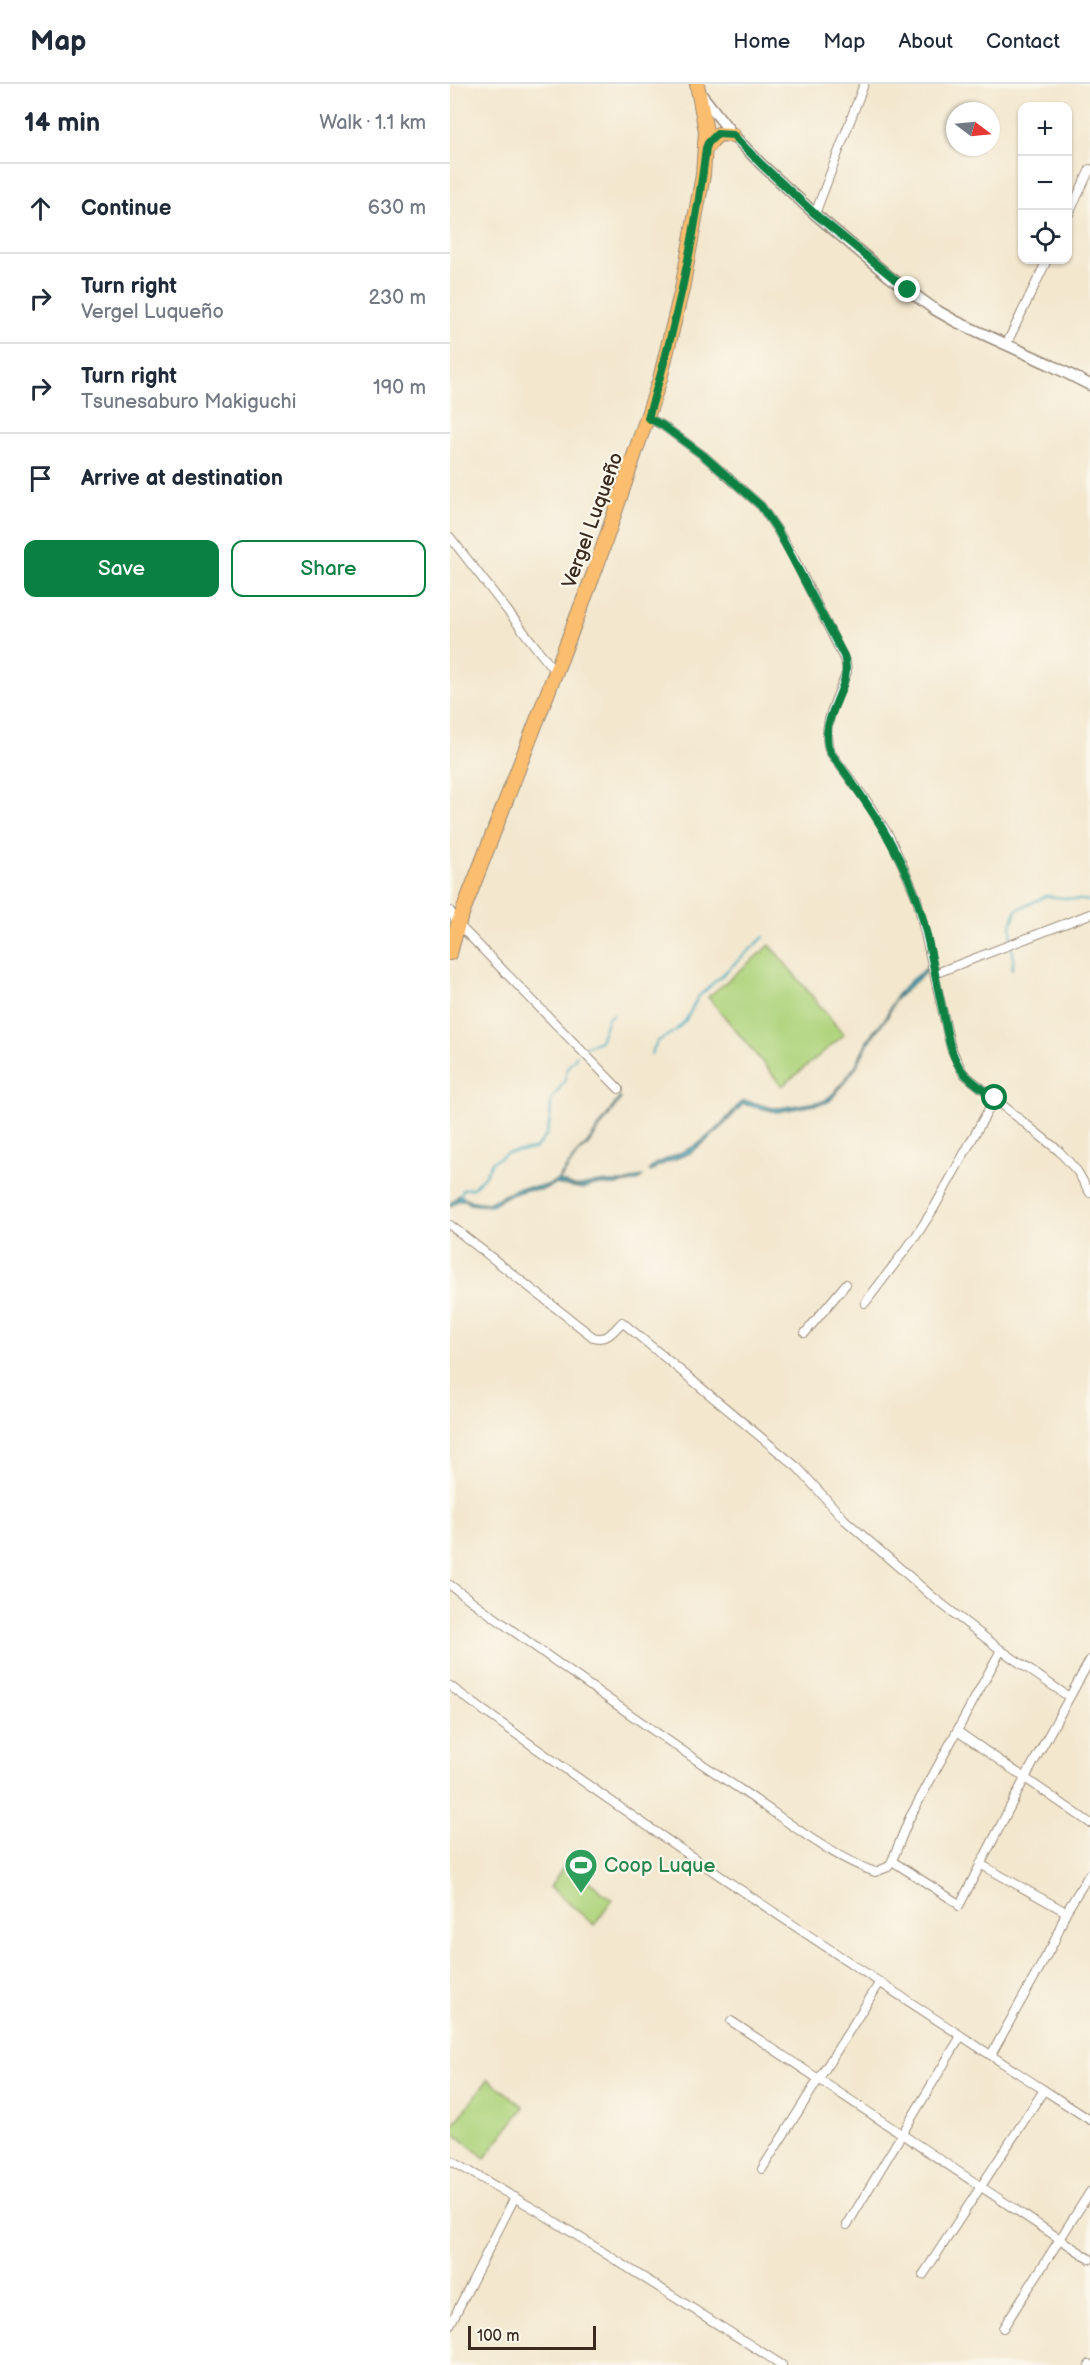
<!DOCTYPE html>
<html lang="en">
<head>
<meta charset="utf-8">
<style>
  :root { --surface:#fff; --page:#f2f2f3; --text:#1f2937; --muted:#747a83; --line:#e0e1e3; --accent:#0b8043 }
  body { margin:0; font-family:"Balsamiq Sans",sans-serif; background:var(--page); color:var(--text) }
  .controls { position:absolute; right:18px; top:18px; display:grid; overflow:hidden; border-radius:12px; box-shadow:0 2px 4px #0004 }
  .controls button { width:54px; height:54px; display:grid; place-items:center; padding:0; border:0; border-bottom:2px solid var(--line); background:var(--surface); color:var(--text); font:30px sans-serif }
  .compass { position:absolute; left:496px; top:18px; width:54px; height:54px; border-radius:50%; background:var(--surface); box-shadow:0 2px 4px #0004; rotate:106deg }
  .scale { position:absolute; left:18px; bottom:15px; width:128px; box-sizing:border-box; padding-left:6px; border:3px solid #3b2a1e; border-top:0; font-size:16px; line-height:21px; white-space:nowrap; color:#3b2a1e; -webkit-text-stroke:4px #fbf7ec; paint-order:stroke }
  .stop { position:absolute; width:18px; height:18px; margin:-14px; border:4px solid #0b8043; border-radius:50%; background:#fff }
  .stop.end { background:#0b8043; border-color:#fff; box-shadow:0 2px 6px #0008 }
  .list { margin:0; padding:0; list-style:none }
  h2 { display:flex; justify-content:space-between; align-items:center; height:78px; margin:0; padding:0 24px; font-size:26px }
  h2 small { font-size:20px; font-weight:400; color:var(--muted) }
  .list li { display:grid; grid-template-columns:39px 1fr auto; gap:18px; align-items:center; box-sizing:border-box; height:90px; padding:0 24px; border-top:2px solid var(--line) }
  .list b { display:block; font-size:22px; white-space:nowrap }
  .list p { margin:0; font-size:20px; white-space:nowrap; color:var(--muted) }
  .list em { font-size:20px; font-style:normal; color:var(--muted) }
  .actions { display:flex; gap:12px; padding:18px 24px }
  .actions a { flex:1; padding:14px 0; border:2px solid var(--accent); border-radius:12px; text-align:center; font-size:21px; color:var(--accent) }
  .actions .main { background:var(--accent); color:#fff }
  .icon { flex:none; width:33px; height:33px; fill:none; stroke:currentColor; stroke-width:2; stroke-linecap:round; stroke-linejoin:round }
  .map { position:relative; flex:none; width:640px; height:2281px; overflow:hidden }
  header { display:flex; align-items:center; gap:36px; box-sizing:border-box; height:84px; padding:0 30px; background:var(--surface); border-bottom:2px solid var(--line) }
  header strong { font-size:28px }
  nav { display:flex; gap:33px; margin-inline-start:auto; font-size:21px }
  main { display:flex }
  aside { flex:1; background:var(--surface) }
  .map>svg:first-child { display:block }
  .park { fill:#afd47d; stroke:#757f4e; stroke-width:1.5 }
  .water { fill:url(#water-waves); stroke:#3c696e; stroke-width:1.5 }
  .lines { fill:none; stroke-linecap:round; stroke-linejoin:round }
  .stream { stroke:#3ea8be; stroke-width:2 }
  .minor-casing { stroke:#978876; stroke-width:10 }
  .tertiary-casing { stroke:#978876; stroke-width:13 }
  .primary-casing { stroke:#978876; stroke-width:16 }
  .minor { stroke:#fff; stroke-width:8 }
  .tertiary { stroke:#fff; stroke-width:10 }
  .primary { stroke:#fbbd6e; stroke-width:14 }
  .route { stroke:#0b8043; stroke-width:8 }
  .labels { text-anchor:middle; stroke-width:4.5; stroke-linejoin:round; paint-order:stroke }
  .street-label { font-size:20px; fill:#3b2a1e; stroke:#fbf7ec }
  .leisure-label { font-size:20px; fill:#27864d; stroke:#fbf7ec; text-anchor:start }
</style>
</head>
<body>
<header>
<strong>Map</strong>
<nav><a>Home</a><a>Map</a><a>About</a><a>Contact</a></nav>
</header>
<main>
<aside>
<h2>14 min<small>Walk · 1.1 km</small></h2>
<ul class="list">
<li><svg class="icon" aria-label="ahead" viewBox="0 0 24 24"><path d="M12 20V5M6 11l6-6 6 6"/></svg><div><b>Continue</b></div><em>630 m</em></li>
<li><svg class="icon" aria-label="right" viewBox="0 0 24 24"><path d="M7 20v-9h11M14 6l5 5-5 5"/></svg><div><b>Turn right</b><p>Vergel Luqueño</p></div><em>230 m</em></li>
<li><svg class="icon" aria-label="right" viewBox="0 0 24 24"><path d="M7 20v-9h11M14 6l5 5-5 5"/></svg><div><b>Turn right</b><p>Tsunesaburo Makiguchi</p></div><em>190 m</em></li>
<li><svg class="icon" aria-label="arrive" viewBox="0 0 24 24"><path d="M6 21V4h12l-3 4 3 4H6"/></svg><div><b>Arrive at destination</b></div></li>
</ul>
<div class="actions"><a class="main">Save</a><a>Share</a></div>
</aside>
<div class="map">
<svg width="640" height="2281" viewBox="0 0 640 2281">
  <defs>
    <pattern id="water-waves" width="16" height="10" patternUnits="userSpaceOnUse" patternTransform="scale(1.5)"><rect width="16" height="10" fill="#3ea8be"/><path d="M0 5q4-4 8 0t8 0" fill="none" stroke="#35899a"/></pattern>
  </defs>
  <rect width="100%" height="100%" fill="#fbf7ec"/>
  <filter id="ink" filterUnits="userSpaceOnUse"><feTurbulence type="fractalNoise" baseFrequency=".0167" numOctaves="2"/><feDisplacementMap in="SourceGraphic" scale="12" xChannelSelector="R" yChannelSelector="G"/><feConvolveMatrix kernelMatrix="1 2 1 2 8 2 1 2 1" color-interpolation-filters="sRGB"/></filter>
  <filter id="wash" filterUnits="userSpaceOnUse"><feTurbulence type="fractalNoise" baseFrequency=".008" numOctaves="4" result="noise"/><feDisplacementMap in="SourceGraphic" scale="24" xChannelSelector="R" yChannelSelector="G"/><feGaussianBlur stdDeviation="1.35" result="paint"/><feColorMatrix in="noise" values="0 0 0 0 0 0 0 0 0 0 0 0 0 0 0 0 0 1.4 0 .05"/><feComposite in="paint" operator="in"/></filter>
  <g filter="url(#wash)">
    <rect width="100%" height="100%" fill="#f3e7ce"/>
    <g class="park">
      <path d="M320,861L394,951L332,1002L258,913Z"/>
      <path d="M116,1779L162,1816L144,1841L100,1803Z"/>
      <path d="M38,1995L74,2023L35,2074L0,2046Z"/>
    </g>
    <g class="water">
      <path d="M477,884L478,886L444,917L438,932L421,954L405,985L380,1017L375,1019L327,1028L293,1020L268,1047L250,1062L240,1069L208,1082L201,1088L199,1086L206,1080L247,1061L270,1042L292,1017C305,1016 315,1025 329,1024L374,1017L385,1008L406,981L419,953L434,936L446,912L462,895Z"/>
      <path d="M170,1013L171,1014L138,1061L128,1069L109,1097L125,1102H131L148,1098H175L192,1092L188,1097L165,1101H144L133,1105L105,1100L92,1106H75L55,1113L41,1122L19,1120L16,1116H9L0,1123V1120L9,1111L22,1117L38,1119L68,1104L94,1102L107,1097L127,1069L137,1060Z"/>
    </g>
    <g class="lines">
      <g class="stream">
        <path d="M562,858L561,842L566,826L596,812L640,817"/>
        <path d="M562,885L564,874L562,864"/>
        <path d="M136,962L150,957L158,934L164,930"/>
        <path d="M201,970L207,958L225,947L236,936L248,913L314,853"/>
        <path d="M10,1113L13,1105L23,1104L35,1091L42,1078L57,1069L84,1065L90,1059L96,1051L100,1037L101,1017L115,996L117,984L127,971"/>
      </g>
    </g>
  </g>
  <g filter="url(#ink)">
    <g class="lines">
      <defs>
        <g id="minor">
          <path d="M365,130L414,0"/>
          <path d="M618,132L640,85"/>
          <path d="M556,261L597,176"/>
          <path d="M198,334L212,341L254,372L311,422L328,447L344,474L396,579L397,588C388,612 370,642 380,668L416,716L439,752L453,782L467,815L501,964L513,989L609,1067L627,1087L640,1109"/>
          <path d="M0,453L106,589"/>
          <path d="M0,827L8,840L169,1005"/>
          <path d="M484,890L640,830"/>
          <path d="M0,1141L143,1253C157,1257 163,1248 172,1238L348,1384L395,1436L484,1514L551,1566L619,1613"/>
          <path d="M415,1219L466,1152L484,1124L545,1014"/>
          <path d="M355,1249L396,1200"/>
          <path d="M0,1501C97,1572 194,1642 294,1708C336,1736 378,1771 425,1788L438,1783L442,1777L459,1735L551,1566"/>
          <path d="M0,1602C208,1755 424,1895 640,2036"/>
          <path d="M507,1647L640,1739"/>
          <path d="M442,1777L509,1820"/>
          <path d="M530,1780L616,1828"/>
          <path d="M509,1822L575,1694L640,1576"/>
          <path d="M281,1937L640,2175"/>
          <path d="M541,1971L604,1858L616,1828L640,1789"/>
          <path d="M0,2076L88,2127L332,2281"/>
          <path d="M312,2085L430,1898"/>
          <path d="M397,2141L511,1952"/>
          <path d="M473,2191L594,2006"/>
          <path d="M0,2241L65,2113"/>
          <path d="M553,2244L640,2108"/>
          <path d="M639,2281L640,2280"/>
        </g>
        <path id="tertiary" d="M250,9L283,51L311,80L365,130L440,193L484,225L507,238L599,280L640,301"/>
        <g id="primary">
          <path d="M256,64L268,50L283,51"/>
          <path d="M0,869L8,840L146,484L210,295L232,205L253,91L256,47L247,0"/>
        </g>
      </defs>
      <use href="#minor" class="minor-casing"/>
      <use href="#tertiary" class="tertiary-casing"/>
      <use href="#primary" class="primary-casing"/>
      <use href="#minor" class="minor"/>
      <use href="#tertiary" class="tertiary"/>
      <use href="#primary" class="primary"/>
    </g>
  </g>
  <g class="lines" filter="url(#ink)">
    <path class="route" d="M458,206L365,130L311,80L283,51L267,50L258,59L256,64C245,155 225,246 198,334L212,341L254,372L311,422L328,447L394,572C405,604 366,634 380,668C414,714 446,759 466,813C479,849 484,890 493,928C497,948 500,972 513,988C521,998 535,1006 545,1014"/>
  </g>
  <defs>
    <symbol id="stadium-pin" viewBox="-11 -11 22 30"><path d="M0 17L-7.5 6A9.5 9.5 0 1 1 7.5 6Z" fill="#2e9e5b" stroke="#fbf7ec"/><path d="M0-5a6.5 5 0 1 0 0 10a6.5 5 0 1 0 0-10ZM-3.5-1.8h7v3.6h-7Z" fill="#fff"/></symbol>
  </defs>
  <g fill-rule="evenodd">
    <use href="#stadium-pin" x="112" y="1762" width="38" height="52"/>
  </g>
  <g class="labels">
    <g class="street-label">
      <text transform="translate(142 436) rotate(-70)" y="7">Vergel Luqueño</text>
    </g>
    <g class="leisure-label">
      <text x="154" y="1788">Coop Luque</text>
    </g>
  </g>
</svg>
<div class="controls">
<button>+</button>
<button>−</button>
<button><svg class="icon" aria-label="locate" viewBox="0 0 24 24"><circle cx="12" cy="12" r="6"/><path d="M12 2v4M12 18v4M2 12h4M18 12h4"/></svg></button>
</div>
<svg class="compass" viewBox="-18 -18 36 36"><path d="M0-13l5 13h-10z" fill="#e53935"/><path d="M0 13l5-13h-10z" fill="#747a83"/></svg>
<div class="scale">100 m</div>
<div class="stop" style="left:545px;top:1014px"></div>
<div class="stop end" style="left:458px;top:206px"></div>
</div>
</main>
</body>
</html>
